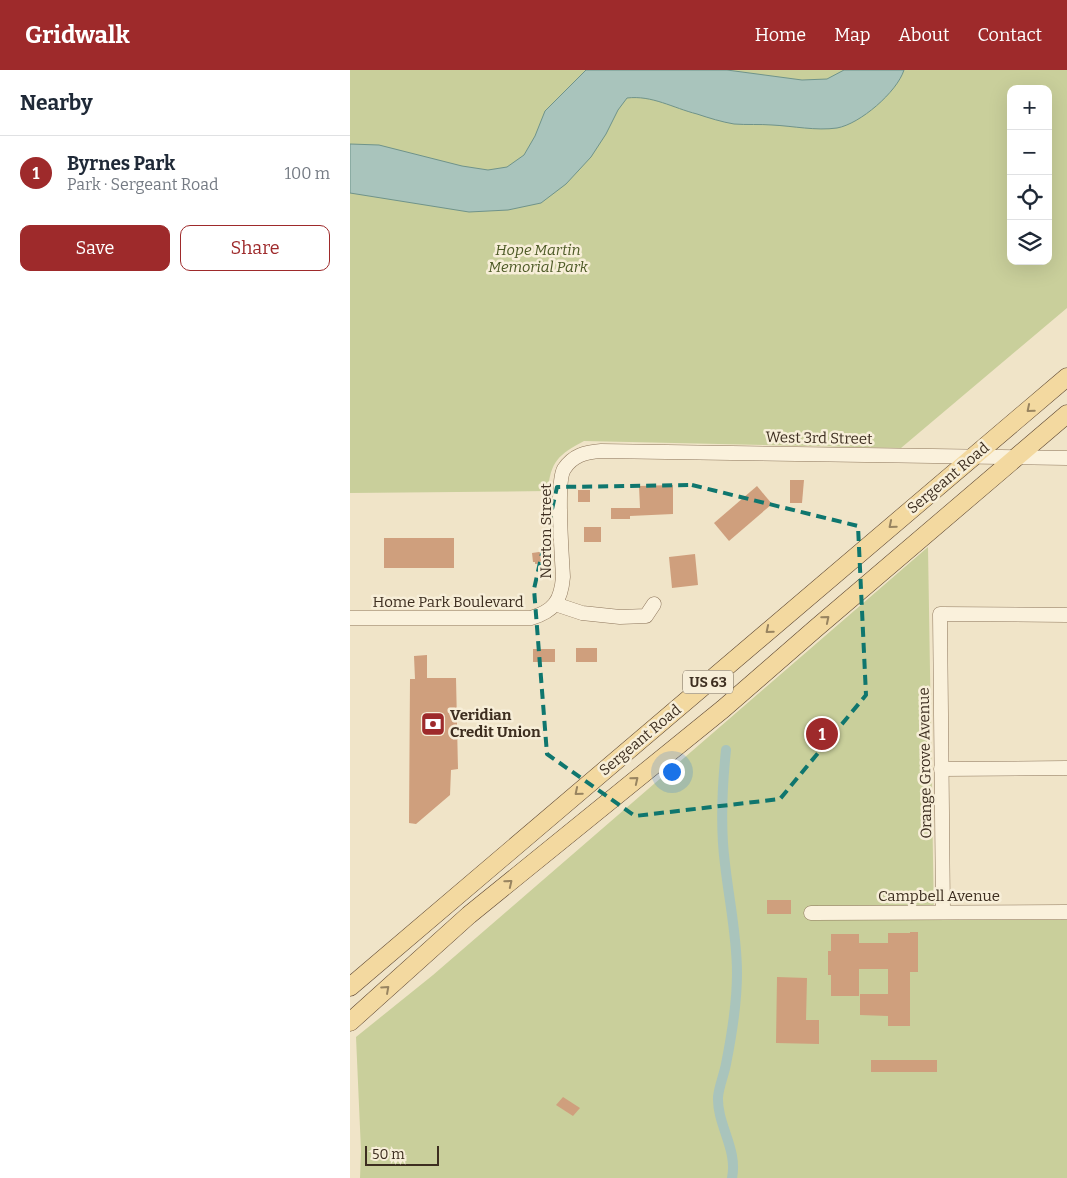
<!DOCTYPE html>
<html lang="en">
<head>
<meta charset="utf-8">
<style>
  :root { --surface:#fff; --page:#f2f2f3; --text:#1f2937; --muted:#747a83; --line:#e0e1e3; --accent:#9e2a2b }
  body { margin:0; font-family:Bitter,serif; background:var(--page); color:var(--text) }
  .controls { position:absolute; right:15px; top:15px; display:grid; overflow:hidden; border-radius:10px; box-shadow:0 5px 20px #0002 }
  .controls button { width:45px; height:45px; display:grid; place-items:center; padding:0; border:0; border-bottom:1px solid var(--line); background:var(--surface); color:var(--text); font:25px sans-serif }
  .scale { position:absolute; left:15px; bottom:12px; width:74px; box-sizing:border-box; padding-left:5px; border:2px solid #3d2e20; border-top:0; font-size:14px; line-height:18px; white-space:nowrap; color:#3d2e20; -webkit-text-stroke:4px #f7eed8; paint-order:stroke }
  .you { position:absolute; left:321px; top:701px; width:18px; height:18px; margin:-12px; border:4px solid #fff; border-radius:50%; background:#1a73e8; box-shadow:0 0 0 8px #1a73e833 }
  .badge { display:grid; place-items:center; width:32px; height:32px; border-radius:50%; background:var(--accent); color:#fff; font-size:16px; font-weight:700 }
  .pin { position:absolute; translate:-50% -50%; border:2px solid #fff; box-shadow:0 1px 5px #0006 }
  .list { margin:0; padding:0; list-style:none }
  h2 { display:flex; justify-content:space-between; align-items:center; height:65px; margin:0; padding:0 20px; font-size:21px }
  h2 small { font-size:16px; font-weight:400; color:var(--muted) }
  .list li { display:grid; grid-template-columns:32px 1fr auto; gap:15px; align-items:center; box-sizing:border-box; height:75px; padding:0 20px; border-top:1px solid var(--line) }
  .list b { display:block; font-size:19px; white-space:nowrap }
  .list p { margin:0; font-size:16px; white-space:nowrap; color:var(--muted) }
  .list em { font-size:16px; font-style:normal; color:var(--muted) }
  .actions { display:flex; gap:10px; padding:15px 20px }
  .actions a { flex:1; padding:11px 0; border:1px solid var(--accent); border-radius:10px; text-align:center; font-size:18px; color:var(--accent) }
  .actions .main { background:var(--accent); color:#fff }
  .icon { flex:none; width:28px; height:28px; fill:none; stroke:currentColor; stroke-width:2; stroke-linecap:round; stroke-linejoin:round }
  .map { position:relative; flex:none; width:717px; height:1108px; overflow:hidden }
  header { display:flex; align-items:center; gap:30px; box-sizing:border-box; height:70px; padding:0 25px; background:var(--accent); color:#fff }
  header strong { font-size:24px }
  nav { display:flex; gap:28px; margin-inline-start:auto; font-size:18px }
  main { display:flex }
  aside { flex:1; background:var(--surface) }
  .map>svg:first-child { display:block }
  .green { fill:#c9cf9b; fill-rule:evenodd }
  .water { fill:#a9c4bc; stroke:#6f938a }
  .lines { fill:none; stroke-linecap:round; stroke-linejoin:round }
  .canal { stroke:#a9c4bc; stroke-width:10 }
  .building { fill:#cf9f7d }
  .minor-casing { stroke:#8d765c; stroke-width:15 }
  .major-casing { stroke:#5b4430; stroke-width:19 }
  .minor { stroke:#faf1dc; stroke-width:14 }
  .major { stroke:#f3d9a0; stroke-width:18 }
  .oneway { stroke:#988460 }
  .marked { fill:none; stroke:#0f766e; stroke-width:4; stroke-dasharray:10 6; stroke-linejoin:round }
  .labels { text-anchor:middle; stroke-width:5; stroke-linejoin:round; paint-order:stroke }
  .shield { fill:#f7eed8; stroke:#756857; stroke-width:1 }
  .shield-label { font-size:14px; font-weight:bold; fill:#3d2e20 }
  .park-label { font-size:15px; font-style:italic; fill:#4d5a26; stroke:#f7eed8 }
  .street-label { font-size:15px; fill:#3d2e20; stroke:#f7eed8 }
  .poi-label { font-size:15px; font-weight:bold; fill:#3d2e20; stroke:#f7eed8; text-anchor:start }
</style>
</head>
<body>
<header>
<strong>Gridwalk</strong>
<nav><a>Home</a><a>Map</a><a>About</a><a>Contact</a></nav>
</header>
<main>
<aside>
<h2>Nearby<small></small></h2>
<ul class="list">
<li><span class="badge">1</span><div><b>Byrnes Park</b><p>Park · Sergeant Road</p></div><em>100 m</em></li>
</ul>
<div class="actions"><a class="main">Save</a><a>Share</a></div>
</aside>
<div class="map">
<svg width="717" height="1108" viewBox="0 0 717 1108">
  <rect width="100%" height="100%" fill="#f0e4c8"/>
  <g class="green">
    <path d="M0,0H717V238L551,378L234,371C209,384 200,392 198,421L0,423ZM661,19H698V191H661Z"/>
    <path d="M578,477L584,850H717V1108H10L11,1081L6,967L83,905Z"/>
  </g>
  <path class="water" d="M236,0H377L452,10L477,9L494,0H554C547,22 510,54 487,58C466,61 443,56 422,55C410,54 397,55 384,54C372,52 359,48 347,44C323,38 302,25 277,28L268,40L256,64L241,87L216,114L191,133L158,140L119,142L0,123V74L29,75L112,96L138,100L157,97L174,85L185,66L195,41Z"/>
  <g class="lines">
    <path class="canal" d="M376,680C372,718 370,756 375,794C379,830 387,866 387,903C387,933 382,964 376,994C374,1005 369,1016 368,1027C367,1055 388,1079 382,1108"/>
  </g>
  <g class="building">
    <path d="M440,410H454L452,433H440Z"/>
    <path d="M323,415V444L280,446V449H261V438H290L289,416Z"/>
    <path d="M407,416L422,434L379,471L364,453Z"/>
    <rect x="228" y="420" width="12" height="12"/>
    <rect x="234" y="457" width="17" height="15"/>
    <rect x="34" y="468" width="70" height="30"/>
    <path d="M196,481L197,493L185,494V492H183L182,483Z"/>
    <path d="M345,484L348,515L322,518L319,487Z"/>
    <rect x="226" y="578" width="21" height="14"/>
    <rect x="183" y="579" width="22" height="13"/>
    <path d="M77,585V608H106L108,699L101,700L100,725L66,754L59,753L60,609H65L64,586Z"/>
    <rect x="417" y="830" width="24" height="14"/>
    <path d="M560,862H568V902H560V956H538V946L510,945V924H538V899H509V926H481V905H478V881H481V864H509V873H538V863H560Z"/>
    <path d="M427,907L457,908L456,950H469V974L426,973Z"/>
    <rect x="521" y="990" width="66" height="12"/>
    <path d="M213,1027L230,1038L223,1046L206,1035Z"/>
  </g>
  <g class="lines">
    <defs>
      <g id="minor">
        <path d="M205,534L232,543L270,547L296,546L304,534"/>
        <path d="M0,548H181C204,541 211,531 213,507C212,487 206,412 214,399C223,385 236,382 251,381L717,388"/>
        <path d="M591,699L717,698"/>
        <path d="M593,842L590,544L717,545"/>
        <path d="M461,843L717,842"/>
      </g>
      <g id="major">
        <path d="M0,917L717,307"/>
        <path d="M0,952L119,845L373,639L465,559L717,344"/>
      </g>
    </defs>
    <use href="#minor" class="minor-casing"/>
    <use href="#major" class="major-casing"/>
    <use href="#minor" class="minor"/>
    <use href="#major" class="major"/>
  </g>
  <defs><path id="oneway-chevron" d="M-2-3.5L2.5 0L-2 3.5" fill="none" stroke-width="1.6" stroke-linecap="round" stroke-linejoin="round" transform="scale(1.25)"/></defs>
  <g class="oneway">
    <use href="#oneway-chevron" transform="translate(680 339) rotate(140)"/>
    <use href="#oneway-chevron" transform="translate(542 455) rotate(140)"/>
    <use href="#oneway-chevron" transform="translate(476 549) rotate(-40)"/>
    <use href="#oneway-chevron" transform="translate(419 560) rotate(140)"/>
    <use href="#oneway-chevron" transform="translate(285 710) rotate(-39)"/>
    <use href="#oneway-chevron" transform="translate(228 722) rotate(140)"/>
    <use href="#oneway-chevron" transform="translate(159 813) rotate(-39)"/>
    <use href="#oneway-chevron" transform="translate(36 919) rotate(-42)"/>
  </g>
  <path class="marked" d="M342,415L508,456L516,625L430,729L285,746L197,684L184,519L207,417Z"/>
  <defs>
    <symbol id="bank-square" viewBox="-11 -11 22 22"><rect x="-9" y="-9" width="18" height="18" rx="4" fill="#9e2a2b" stroke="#f7eed8"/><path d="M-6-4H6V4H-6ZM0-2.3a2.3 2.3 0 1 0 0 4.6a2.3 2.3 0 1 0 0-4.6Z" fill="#fff"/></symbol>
  </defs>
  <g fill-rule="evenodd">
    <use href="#bank-square" x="69" y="640" width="28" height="28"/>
  </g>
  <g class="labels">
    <rect class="shield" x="333" y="600.5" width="50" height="23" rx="4"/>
    <g class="shield-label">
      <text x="358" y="617">US 63</text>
    </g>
    <g class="park-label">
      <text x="188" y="185">Hope Martin<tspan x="188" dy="17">Memorial Park</tspan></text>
    </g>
    <g class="street-label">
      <text transform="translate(469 368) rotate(1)" y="5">West 3rd Street</text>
      <text transform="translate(598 408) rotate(-40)" y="5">Sergeant Road</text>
      <text transform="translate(196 461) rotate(-90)" y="5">Norton Street</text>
      <text x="98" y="537">Home Park Boulevard</text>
      <text transform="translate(290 670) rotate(-40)" y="5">Sergeant Road</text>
      <text transform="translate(575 693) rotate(-91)" y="5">Orange Grove Avenue</text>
      <text x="589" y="831">Campbell Avenue</text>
    </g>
    <g class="poi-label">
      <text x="100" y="650">Veridian<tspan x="100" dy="17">Credit Union</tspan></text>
    </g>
  </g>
</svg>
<div class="controls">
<button>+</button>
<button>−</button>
<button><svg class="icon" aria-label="locate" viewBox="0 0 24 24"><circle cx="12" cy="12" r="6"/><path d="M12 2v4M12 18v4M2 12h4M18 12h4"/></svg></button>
<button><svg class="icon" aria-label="layers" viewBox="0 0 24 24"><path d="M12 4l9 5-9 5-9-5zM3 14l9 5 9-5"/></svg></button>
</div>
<div class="scale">50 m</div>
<div class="you"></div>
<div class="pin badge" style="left:472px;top:664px">1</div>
</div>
</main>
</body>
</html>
